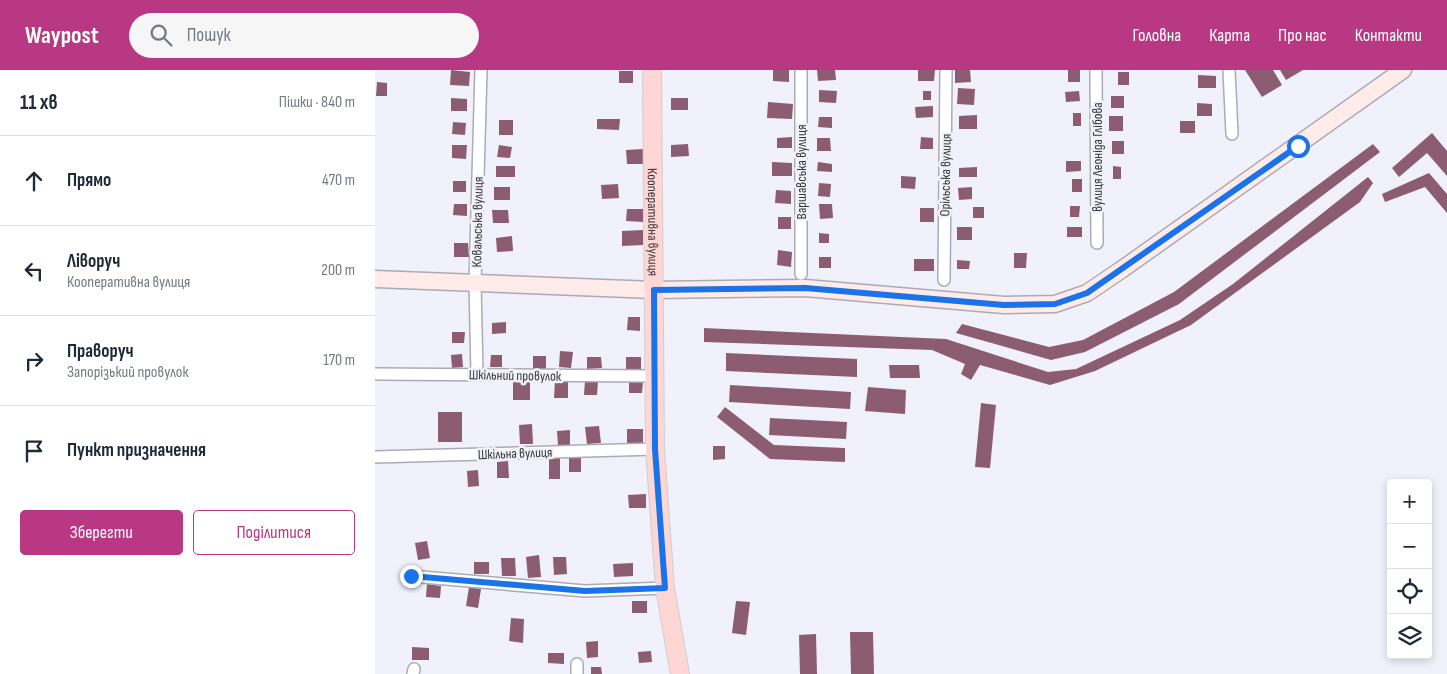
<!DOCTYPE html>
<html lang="uk">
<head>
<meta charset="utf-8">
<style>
  :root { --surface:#fff; --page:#f6f6f7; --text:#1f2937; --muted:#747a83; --line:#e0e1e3; --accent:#b83883 }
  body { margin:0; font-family:"Sofia Sans Condensed",sans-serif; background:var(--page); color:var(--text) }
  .controls { position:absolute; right:15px; bottom:15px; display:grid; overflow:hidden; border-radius:5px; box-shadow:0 2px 8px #0003 }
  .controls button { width:45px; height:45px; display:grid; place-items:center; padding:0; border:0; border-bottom:1px solid var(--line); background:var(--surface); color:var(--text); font:25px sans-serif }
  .stop { position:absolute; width:15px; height:15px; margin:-11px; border:4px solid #1a73e8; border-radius:50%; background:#fff }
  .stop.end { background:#1a73e8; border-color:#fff; box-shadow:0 1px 5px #0008 }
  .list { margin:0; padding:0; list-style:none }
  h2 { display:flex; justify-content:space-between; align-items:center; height:65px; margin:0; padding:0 20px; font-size:21px }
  h2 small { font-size:16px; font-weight:400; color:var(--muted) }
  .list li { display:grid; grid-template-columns:32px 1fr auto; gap:15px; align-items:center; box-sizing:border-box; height:90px; padding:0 20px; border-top:1px solid var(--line) }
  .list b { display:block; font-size:19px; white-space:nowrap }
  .list p { margin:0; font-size:16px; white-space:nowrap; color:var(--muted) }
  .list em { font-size:16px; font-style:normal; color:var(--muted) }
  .actions { display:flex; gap:10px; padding:15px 20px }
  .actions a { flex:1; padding:11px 0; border:1px solid var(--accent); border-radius:5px; text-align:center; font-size:18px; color:var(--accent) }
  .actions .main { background:var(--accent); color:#fff }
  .icon { flex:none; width:28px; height:28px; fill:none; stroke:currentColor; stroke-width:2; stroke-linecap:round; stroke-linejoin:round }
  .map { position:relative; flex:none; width:1072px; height:604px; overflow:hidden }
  header { display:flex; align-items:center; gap:30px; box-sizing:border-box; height:70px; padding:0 25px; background:var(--accent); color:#fff }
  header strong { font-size:24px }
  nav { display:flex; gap:28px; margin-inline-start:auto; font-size:18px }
  .search { width:350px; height:45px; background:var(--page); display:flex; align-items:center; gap:12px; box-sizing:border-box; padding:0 18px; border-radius:28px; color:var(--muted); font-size:19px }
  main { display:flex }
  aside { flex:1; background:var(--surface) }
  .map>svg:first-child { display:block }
  .building { fill:#8c5c73 }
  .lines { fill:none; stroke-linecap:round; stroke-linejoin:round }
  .street-casing { stroke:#ababb5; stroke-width:14 }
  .secondary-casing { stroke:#ababb5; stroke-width:19 }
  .primary-casing { stroke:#cfcfd0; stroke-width:20 }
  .street { stroke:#fff; stroke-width:11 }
  .secondary { stroke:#ffebea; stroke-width:16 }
  .primary { stroke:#fed6d4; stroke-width:18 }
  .route { stroke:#1a73e8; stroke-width:6 }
  .labels { text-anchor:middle; stroke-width:5; stroke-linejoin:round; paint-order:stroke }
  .street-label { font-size:14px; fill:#38383b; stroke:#f1f1fb }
</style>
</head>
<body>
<header>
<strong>Waypost</strong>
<div class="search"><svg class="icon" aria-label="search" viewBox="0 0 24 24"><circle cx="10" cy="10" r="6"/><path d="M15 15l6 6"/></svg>Пошук</div>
<nav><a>Головна</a><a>Карта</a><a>Про нас</a><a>Контакти</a></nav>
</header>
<main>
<aside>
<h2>11 хв<small>Пішки · 840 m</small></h2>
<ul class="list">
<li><svg class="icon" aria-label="ahead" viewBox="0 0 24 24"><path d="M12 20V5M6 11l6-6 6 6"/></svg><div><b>Прямо</b></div><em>470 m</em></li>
<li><svg class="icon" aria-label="left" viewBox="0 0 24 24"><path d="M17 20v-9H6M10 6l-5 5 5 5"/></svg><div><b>Ліворуч</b><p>Кооперативна вулиця</p></div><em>200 m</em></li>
<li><svg class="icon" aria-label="right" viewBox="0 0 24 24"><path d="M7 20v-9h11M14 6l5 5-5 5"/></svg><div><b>Праворуч</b><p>Запорізький провулок</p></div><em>170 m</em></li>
<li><svg class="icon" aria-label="arrive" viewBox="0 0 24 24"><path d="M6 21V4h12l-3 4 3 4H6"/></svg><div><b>Пункт призначення</b></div></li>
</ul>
<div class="actions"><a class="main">Зберегти</a><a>Поділитися</a></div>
</aside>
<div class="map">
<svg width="1072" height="604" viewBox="0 0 1072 604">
  <rect width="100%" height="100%" fill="#f1f1fb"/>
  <g class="building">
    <path d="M76,0L95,2L94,16L75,15Z"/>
    <path d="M398,0H414V12L398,11Z"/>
    <path d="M442,0H460L461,10L443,11Z"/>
    <path d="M543,0H560L559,11H543Z"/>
    <path d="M580,0H595L596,12L580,13Z"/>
    <rect x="693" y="0" width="12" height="12"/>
    <path d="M870,0H898L907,15L887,27Z"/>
    <path d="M905,0H928L911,10Z"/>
    <rect x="244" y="1" width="14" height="12"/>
    <rect x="743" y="2" width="11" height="13"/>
    <path d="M823,5L841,6V18H823Z"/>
    <path d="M2,12L12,13V26H1Z"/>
    <path d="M583,18L600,19L599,35L582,34Z"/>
    <path d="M444,20L462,21L461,33L444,32Z"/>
    <rect x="548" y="21" width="8" height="9"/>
    <path d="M704,21L705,31L691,32L690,22Z"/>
    <rect x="736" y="26" width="13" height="12"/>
    <path d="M76,28L92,29V41H76Z"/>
    <rect x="296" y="28" width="17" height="12"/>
    <path d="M393,32L418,34L417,49L392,48Z"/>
    <path d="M822,33L837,34V46H822Z"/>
    <path d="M558,36V47L541,48L540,37Z"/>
    <rect x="698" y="43" width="8" height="13"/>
    <path d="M602,45V59H584V46Z"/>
    <rect x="734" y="46" width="14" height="15"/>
    <path d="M444,47H457V58L443,57Z"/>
    <path d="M222,49H245L244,60L222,59Z"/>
    <rect x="124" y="50" width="14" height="15"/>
    <rect x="805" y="51" width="15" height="12"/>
    <path d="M78,52L91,53L90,65L77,64Z"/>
    <path d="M1057,63L1072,81V106L1052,83L1024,107L1017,98Z"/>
    <path d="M417,67V78H402V68Z"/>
    <path d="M546,67L558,68V79H545Z"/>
    <path d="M442,68H455L456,81H442Z"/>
    <rect x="737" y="71" width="12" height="13"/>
    <path d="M313,74L314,86L296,87V75Z"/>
    <path d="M998,74L1005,82L804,234L710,282L676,290L581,263L587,254L674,277L708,270L799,222Z"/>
    <path d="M77,75H92L91,89L77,88Z"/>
    <path d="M124,75L137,77L135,88L122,87Z"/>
    <path d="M268,79L269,94H252L251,80Z"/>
    <path d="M691,91H706V101L691,102Z"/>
    <path d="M397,92L417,93V106H397Z"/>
    <path d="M443,92L457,94V102L442,101Z"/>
    <rect x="121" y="96" width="19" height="11"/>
    <path d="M738,96L746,97V109H738Z"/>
    <path d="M602,97V107H584V98Z"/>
    <path d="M1054,103L1072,124V143L1050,117L1010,132L1007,124Z"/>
    <path d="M526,106L541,107L540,119L526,118Z"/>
    <path d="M993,107L998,113L985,132L816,255L720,301L675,315L605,295L596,310L586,304L590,294L557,280L329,272V258L571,269L673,302L701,299L805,250L858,214Z"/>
    <rect x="697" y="109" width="10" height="13"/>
    <rect x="78" y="111" width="13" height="11"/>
    <path d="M444,113L456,114L455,127L443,126Z"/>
    <path d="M243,114L244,128L227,129L226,115Z"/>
    <rect x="119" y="117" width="16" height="13"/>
    <path d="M597,117V129L584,130L583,118Z"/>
    <path d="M401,120L416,121V134L400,133Z"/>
    <path d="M79,134H92V146L78,145Z"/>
    <path d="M444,134H457L458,148L445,149Z"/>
    <path d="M695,136H705L704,147H695Z"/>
    <rect x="598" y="137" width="11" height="11"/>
    <rect x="545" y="138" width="14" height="14"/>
    <path d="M252,139H268V152L251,151Z"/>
    <path d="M117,140H133L134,153H118Z"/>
    <rect x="403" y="147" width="13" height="12"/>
    <rect x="582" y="157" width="15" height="13"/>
    <rect x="692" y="157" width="15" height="10"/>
    <path d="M268,160V175L247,176V161Z"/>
    <path d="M444,163L454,164V173H444Z"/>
    <path d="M137,166L138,181L122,182L121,168Z"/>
    <path d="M79,173H93L94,187H79Z"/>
    <path d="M403,180L417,182L416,197L402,195Z"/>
    <path d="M639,183H652L651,198H639Z"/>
    <rect x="444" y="187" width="12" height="11"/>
    <rect x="539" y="189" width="20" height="12"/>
    <path d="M582,190L595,191L594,199H582Z"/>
    <path d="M253,247H265V261L252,260Z"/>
    <path d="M131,252V263L117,264V253Z"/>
    <path d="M77,262H90L89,273H77Z"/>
    <path d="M185,281L198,282L196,298L184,297Z"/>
    <path d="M351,283L482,289V307L351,301Z"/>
    <path d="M87,284L88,297L77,298L76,285Z"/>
    <path d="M116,285H127V297H115Z"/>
    <rect x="158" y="286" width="13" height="13"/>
    <path d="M212,287H226L227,298L212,299Z"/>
    <rect x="251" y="287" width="15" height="13"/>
    <path d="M514,295H544L545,308H515Z"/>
    <path d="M210,310L223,311L222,325H209Z"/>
    <path d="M180,311L193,312V328H179Z"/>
    <rect x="138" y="312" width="17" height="18"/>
    <path d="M254,312H268L267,323H254Z"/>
    <path d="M355,315L476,322L475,339L354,332Z"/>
    <path d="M493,317L531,320L530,344L490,341Z"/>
    <path d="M606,333L621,335L615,398L600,397Z"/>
    <path d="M350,337L399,375L470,378V392L395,389L342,347Z"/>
    <rect x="63" y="342" width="24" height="30"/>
    <path d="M395,348L472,352L471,369L394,365Z"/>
    <path d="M157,354L158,374H145L144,355Z"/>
    <path d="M224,356L226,373L212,374L210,357Z"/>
    <rect x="252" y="359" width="16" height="15"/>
    <path d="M195,360V376H183L182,361Z"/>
    <path d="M338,376H350V389L338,390Z"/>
    <rect x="174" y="388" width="11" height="21"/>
    <rect x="194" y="388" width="12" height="14"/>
    <path d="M133,391L134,408H122V392Z"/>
    <path d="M103,400L104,416L93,417L92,401Z"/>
    <path d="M271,424V438H254L253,425Z"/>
    <path d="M52,471L55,488L43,490L40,473Z"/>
    <path d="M164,485L166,507L153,508L151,487Z"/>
    <path d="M178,487H191L192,504L179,505Z"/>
    <path d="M126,488H140L141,506H127Z"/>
    <rect x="99" y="492" width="15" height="12"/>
    <path d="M258,493V506L239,507L238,494Z"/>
    <path d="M52,514L66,516L65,528L51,527Z"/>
    <path d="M94,517L106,519L103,538L91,536Z"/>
    <rect x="257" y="531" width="15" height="12"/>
    <path d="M361,531L375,532L371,565L357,563Z"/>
    <path d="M136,548L149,549L148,573L134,571Z"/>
    <path d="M475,562H498L499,604H476Z"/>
    <path d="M441,564L442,604H425L424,565Z"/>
    <path d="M223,571V587L212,588L211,572Z"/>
    <path d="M37,577L54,578V590H37Z"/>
    <path d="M276,581L277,592L264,593L263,582Z"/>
    <path d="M173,583H189V594L173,593Z"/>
    <path d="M216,597H226L227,604H216Z"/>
  </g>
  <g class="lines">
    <defs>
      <g id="street">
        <path d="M721,0L722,173"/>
        <path d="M854,0L857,64"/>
        <path d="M426,204V0"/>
        <path d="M569,210L571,0"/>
        <path d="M0,304L279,306"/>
        <path d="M102,304L100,213L106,0"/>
        <path d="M0,387L280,379"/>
        <path d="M36,506L210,521L290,518"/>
        <path d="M202,594V604"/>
        <path d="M38,604L39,599"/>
      </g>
      <path id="secondary" d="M0,209L279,220L430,218L629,235L680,234L712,223L746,200L1028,0"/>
      <g id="primary">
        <path id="s1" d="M277,0L280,379L290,518L305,604"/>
      </g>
    </defs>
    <use href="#street" class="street-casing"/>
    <use href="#secondary" class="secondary-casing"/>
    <use href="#primary" class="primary-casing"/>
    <use href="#street" class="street"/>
    <use href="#secondary" class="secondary"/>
    <use href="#primary" class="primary"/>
  </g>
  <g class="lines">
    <path class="route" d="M36,506L210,521L290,518L280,379L279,220L430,218L629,235L680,234L712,223L923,76"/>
  </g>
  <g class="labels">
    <g class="street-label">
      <text transform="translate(722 87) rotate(-90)" y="5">вулиця Леоніда Глібова</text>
      <text transform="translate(426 102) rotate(-90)" y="5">Варшавська вулиця</text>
      <text transform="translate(570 105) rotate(-89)" y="5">Орільська вулиця</text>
      <text transform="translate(102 152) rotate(-89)" y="5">Ковальська вулиця</text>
      <text dy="5" stroke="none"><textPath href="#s1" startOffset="152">Кооперативна вулиця</textPath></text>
      <text transform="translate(140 305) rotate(1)" y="5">Шкільний провулок</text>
      <text transform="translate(140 383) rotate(-2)" y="5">Шкільна вулиця</text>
    </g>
  </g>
</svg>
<div class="controls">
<button>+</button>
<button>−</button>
<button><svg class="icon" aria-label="locate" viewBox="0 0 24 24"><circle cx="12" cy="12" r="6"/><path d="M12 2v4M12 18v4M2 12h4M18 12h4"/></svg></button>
<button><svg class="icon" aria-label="layers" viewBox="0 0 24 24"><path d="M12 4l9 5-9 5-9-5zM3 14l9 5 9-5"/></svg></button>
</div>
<div class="stop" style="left:923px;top:76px"></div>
<div class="stop end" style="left:36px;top:506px"></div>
</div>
</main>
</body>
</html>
